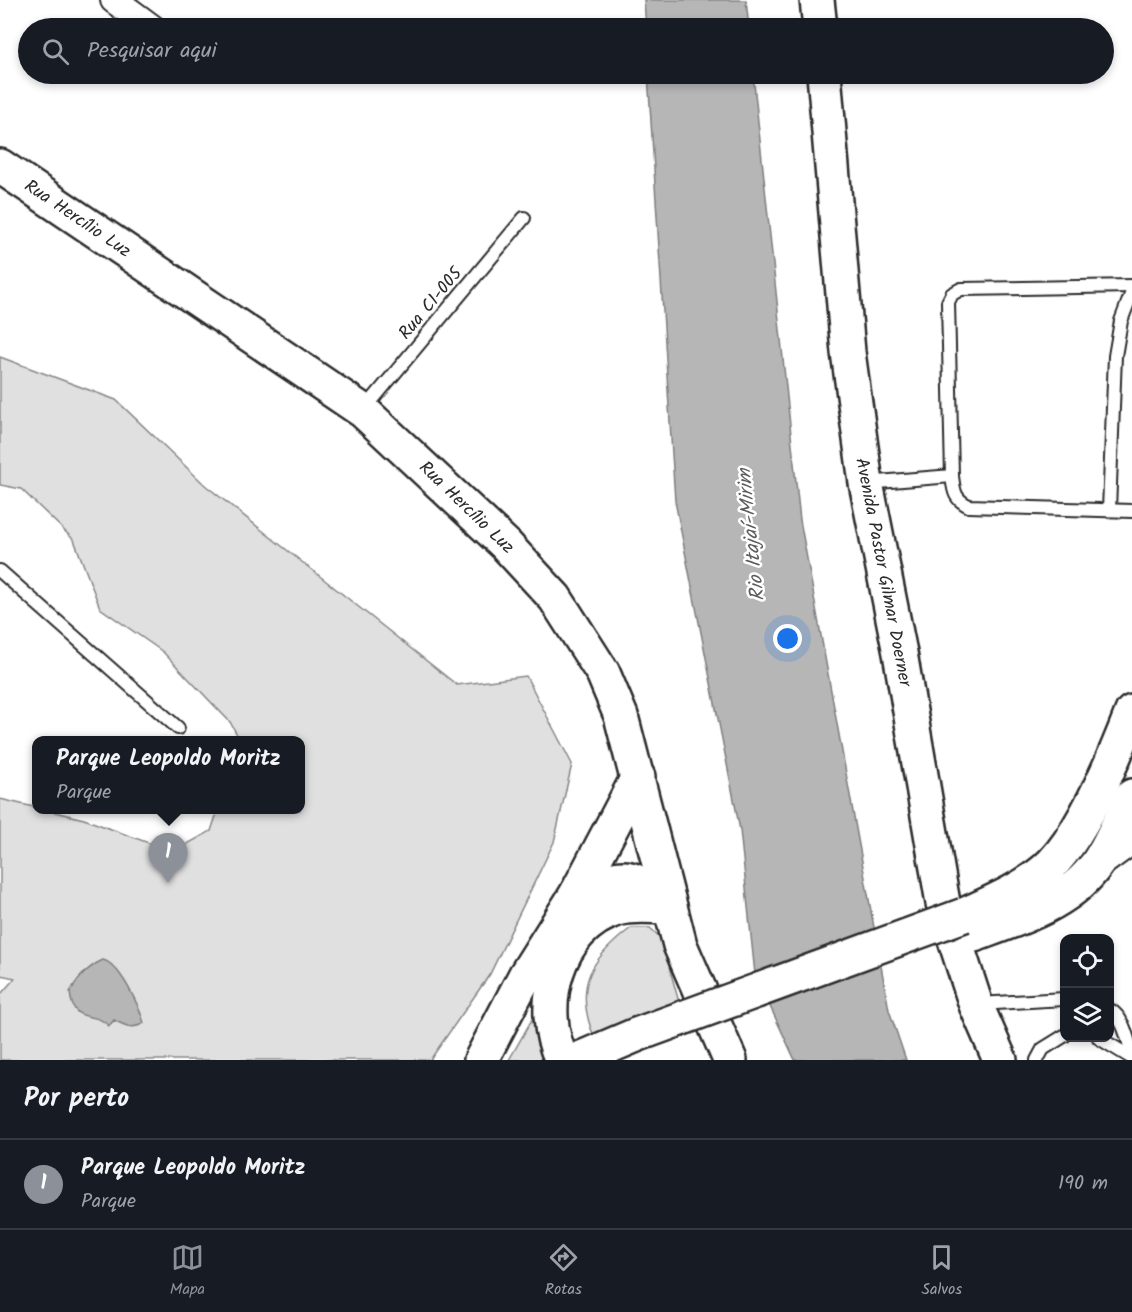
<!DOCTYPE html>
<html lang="pt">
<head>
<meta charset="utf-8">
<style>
  :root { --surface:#171b24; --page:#242831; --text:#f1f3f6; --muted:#9ea1a6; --line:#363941; --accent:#8c9099 }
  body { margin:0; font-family:Kalam,sans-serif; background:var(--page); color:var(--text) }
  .controls { position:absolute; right:18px; bottom:18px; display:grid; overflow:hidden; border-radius:12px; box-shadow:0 3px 9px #0003 }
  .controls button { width:54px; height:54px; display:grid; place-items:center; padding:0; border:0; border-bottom:2px solid var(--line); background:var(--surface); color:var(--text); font:30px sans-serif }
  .you { position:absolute; left:788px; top:639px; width:21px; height:21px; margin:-15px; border:4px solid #fff; border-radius:50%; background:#1a73e8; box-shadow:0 0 0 9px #1a73e833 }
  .badge { display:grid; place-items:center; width:39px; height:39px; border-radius:50%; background:var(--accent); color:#fff; font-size:20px; font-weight:700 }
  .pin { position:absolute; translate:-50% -50px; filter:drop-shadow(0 2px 3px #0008) }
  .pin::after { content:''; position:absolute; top:32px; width:21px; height:18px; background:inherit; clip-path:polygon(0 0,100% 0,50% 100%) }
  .popup { position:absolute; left:32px; top:736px; width:273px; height:78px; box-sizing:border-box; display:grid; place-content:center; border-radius:12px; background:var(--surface); filter:drop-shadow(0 2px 4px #0005); font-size:20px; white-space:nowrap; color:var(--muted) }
  .popup b { font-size:22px; color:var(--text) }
  .popup::after { content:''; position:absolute; left:50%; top:100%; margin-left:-12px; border:12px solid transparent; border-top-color:var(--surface) }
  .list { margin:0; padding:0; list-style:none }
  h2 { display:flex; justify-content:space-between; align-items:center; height:78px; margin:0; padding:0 24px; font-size:26px }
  h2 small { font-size:20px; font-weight:400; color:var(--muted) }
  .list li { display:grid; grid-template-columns:39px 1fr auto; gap:18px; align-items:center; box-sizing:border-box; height:90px; padding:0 24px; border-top:2px solid var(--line) }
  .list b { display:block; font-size:22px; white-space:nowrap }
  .list p { margin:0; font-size:20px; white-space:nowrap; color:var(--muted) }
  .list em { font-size:20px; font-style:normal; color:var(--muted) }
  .icon { flex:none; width:33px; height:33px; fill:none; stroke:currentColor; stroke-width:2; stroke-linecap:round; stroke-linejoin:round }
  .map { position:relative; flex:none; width:1132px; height:1060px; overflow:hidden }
  .search { position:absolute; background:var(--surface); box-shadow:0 3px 9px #0003; left:18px; right:18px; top:18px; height:66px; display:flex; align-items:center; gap:15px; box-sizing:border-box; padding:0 21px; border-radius:33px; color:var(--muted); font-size:22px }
  .sheet { height:168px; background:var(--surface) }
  nav { display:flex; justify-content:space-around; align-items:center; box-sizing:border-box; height:84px; border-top:2px solid var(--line); background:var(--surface); font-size:16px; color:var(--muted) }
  nav a { display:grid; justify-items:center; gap:3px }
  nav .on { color:var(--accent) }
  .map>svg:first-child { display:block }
  .green { fill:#e0e0e0; stroke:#868686; stroke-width:1.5 }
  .water { fill:#b6b6b6; stroke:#7e7e7e; stroke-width:1.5 }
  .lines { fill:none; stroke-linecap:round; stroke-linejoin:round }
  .lane-casing { stroke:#2b2b2b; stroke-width:16 }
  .street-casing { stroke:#2b2b2b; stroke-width:30 }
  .secondary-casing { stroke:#2b2b2b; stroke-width:38 }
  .lane { stroke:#fff; stroke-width:12 }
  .street { stroke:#fff; stroke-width:26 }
  .secondary { stroke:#fff; stroke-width:33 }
  .secondary-bridge-casing { stroke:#2b2b2b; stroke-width:38; stroke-linecap:butt }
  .secondary-bridge { stroke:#fff; stroke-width:33 }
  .labels { text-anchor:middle; stroke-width:5; stroke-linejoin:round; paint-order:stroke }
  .street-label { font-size:18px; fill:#2b2b2b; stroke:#fff }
  .water-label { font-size:20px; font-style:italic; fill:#5c5c5c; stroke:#fff }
</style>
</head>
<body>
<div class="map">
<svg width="1132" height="1060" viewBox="0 0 1132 1060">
  <rect width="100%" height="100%" fill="#fff"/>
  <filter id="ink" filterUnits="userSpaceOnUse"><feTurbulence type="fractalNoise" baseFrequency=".0167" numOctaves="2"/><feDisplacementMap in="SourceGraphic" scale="12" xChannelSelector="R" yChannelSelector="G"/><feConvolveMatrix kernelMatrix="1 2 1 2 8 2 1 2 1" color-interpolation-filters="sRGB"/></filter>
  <g filter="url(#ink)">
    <g class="green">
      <path d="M0,357L116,400L205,485L457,685L526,676L572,764L554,842L490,974L430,1060H0V995L15,978L0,975V799L84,819L173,852L211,831L218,810H300V740H240L230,722L163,652L100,608L74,540L21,489L0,485Z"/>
      <path d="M631,928H650L661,938L679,1002L593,1034C574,985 591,958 631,928Z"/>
      <path d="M543,1000L548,1058L543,1060H509Z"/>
    </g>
    <g class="water">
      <path d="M644,0H746L749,28H646Z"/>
      <path d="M648,74H753L800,520L889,1010L906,1060H795L755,974L740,830L675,501Z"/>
      <path d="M103,960C120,964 139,1006 144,1023C133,1030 125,1026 114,1020L109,1026C93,1009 73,1027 70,992C77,979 89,966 103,960Z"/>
    </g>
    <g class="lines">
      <defs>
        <g id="lane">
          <path d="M1132,286L961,289L952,294L948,302L952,476C954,491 954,499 969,506L1132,511"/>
          <path d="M364,410L524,218"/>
          <path d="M866,483L952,476"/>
          <path d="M1109,510L1115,356L1121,321L1132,292"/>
          <path d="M0,571L178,728"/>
          <path d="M979,1004L1064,999"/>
          <path d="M1110,1010C1124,1018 1127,1038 1132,1053"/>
          <path d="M1099,1038L1132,1058"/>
          <path d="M1037,1060L1043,1049L1064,1036"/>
        </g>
        <g id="street">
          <path d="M114,0L152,28"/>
          <path d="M1099,865L1132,841"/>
        </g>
        <g id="secondary">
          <path d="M817,0L820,28"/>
          <path d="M824,74L848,352L866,483L900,653L943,903L976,1005L1000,1060"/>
          <path d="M0,166L363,411L505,544L555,598L603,673L621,716L680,945L730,1060"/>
          <path d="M577,893C630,871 626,871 669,907"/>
          <path d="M964,915C992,902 1021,890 1044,871C1081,841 1115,756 1132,712"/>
          <path d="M974,935C1015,920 1065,905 1093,869C1109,850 1120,818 1132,796"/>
          <path d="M481,1060L526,974L577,893L638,777"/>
          <path d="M562,1060C536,1007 556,928 617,909C632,904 653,907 669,907"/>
          <path d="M577,1060L636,1035"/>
        </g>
      </defs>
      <use href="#lane" class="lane-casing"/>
      <use href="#street" class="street-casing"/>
      <use href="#secondary" class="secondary-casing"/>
      <use href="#lane" class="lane"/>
      <use href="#street" class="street"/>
      <use href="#secondary" class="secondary"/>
      <defs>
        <path id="secondary-bridge" d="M636,1035L964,915"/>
      </defs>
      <use href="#secondary-bridge" class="secondary-bridge-casing"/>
      <use href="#secondary-bridge" class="secondary-bridge"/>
    </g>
  </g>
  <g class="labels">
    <g class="street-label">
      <text transform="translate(78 218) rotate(34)" y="6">Rua Hercílio Luz</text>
      <text transform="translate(430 303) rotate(-50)" y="6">Rua C1-005</text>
      <text transform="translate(467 507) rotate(44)" y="6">Rua Hercílio Luz</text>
      <text transform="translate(884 572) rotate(79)" y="6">Avenida Pastor Gilmar Doerner</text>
    </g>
    <g class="water-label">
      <text transform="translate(750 535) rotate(-96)" y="7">Rio Itajaí-Mirim</text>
    </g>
  </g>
</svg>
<div class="controls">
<button><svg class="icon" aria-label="locate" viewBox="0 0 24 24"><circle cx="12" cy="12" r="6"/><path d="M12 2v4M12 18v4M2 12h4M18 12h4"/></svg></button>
<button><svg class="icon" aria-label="layers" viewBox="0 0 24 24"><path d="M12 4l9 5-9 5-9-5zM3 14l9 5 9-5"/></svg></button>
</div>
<div class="you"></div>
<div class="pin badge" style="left:168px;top:883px">1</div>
<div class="popup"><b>Parque Leopoldo Moritz</b>Parque</div>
<div class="search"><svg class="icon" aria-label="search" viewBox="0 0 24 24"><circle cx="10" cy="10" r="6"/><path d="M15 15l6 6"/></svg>Pesquisar aqui</div>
</div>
<section class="sheet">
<h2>Por perto<small></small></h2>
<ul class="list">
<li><span class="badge">1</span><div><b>Parque Leopoldo Moritz</b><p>Parque</p></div><em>190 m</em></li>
</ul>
</section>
<nav>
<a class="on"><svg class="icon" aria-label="map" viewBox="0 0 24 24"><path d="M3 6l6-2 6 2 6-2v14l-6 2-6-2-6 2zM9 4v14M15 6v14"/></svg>Mapa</a>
<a><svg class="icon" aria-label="directions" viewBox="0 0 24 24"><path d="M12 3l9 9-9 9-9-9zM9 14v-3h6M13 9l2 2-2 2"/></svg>Rotas</a>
<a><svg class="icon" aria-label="saved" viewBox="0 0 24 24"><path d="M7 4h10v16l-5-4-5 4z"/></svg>Salvos</a>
</nav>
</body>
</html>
